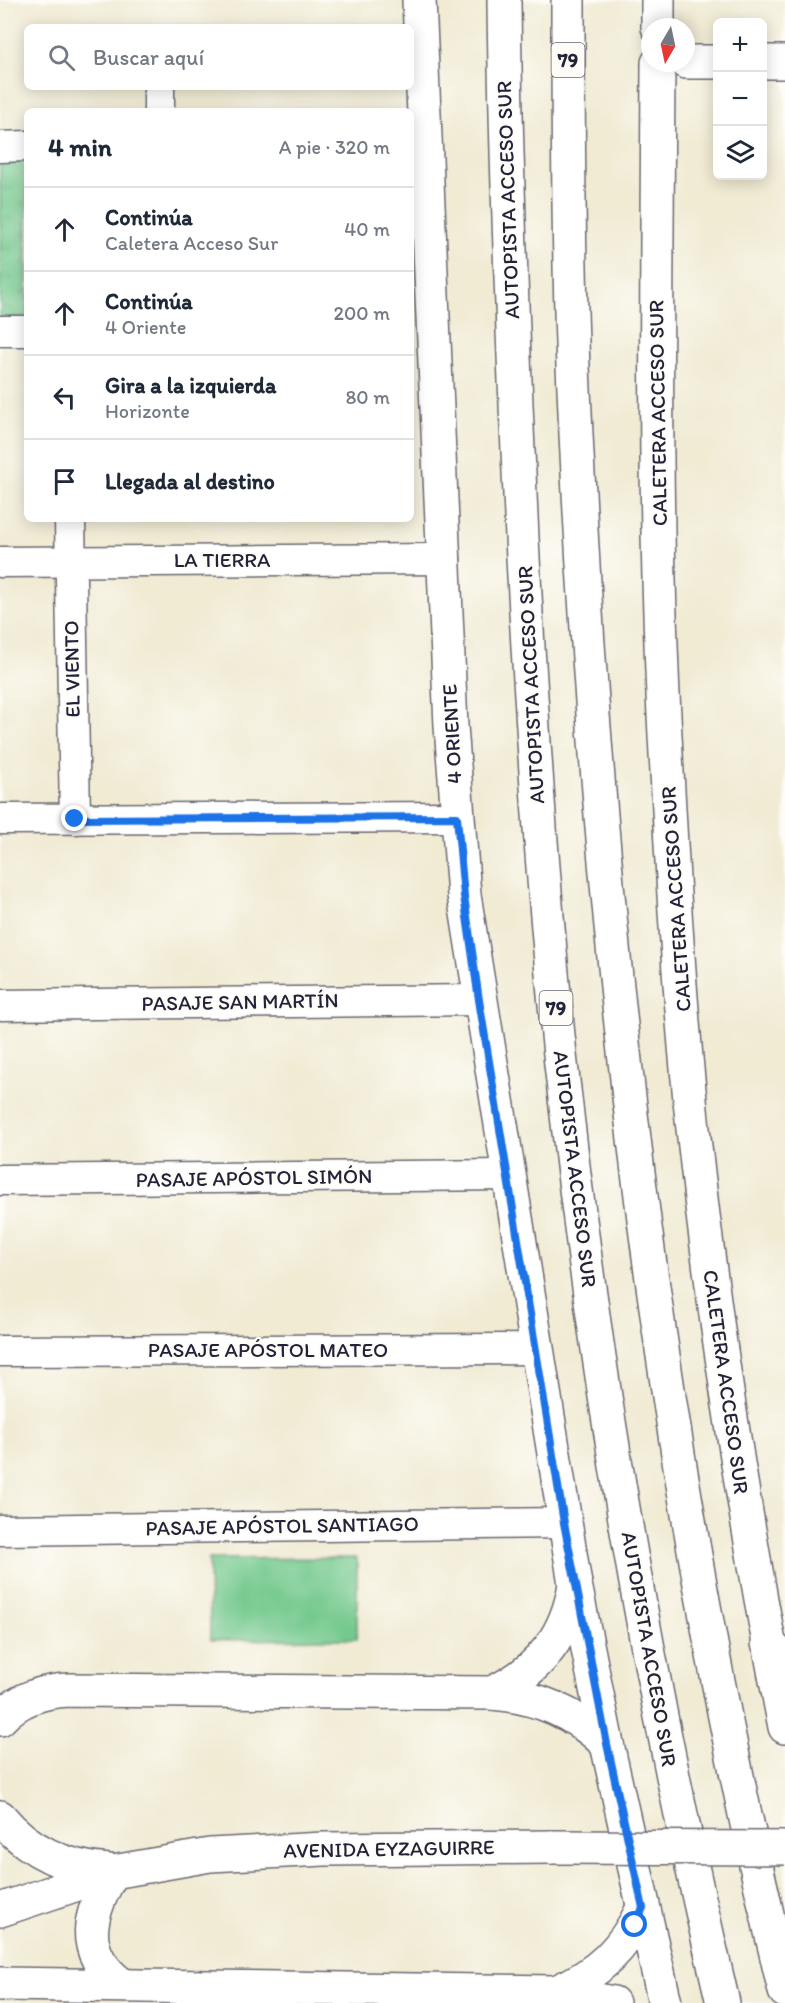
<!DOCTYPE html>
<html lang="es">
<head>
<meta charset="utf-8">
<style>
  :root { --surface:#fff; --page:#f2f2f3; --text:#1f2937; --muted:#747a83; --line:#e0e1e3 }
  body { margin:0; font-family:Itim,sans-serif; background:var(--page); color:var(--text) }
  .controls { position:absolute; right:18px; top:18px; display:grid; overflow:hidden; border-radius:9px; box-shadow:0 3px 15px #0003 }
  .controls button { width:54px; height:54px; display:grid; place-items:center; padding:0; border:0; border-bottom:2px solid var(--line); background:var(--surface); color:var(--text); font:30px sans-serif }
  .compass { position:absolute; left:641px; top:18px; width:54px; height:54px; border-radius:50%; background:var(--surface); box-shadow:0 3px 15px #0003; rotate:189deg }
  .stop { position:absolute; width:18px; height:18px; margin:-14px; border:4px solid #1a73e8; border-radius:50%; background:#fff }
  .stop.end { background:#1a73e8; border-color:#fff; box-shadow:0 2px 6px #0008 }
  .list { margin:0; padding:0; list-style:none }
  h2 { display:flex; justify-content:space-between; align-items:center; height:78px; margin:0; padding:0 24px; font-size:26px }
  h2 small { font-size:20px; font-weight:400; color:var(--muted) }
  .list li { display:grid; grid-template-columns:39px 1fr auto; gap:18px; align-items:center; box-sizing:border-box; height:84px; padding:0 24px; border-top:2px solid var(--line) }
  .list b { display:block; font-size:22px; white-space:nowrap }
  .list p { margin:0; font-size:20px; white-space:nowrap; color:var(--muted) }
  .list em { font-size:20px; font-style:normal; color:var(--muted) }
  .icon { flex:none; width:33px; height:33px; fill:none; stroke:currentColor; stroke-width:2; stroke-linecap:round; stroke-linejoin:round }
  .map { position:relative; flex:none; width:785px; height:2003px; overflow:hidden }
  .search { position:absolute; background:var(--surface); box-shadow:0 3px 15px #0003; left:24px; top:24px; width:390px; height:66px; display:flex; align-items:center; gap:15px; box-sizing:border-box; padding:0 21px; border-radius:9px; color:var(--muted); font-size:22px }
  .panel { position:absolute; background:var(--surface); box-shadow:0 3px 15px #0003; left:24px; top:108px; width:390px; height:414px; border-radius:9px }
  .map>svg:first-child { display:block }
  .grass { fill:url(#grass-tufts); stroke:#4b7664; stroke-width:1.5 }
  .pitch { fill:#74c98e; stroke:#4b7664; stroke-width:1.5 }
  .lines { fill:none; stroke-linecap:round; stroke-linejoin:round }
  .street-casing { stroke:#6a6871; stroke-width:33 }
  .secondary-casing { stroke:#6a6871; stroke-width:36 }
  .primary-casing { stroke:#6a6871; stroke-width:36 }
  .highway-casing { stroke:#6a6871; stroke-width:36 }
  .street { stroke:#fff; stroke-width:30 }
  .secondary { stroke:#fff; stroke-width:33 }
  .primary { stroke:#fff; stroke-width:33 }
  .highway { stroke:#fff; stroke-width:33 }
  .primary-bridge-casing { stroke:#6a6871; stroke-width:36; stroke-linecap:butt }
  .primary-bridge { stroke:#fff; stroke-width:33 }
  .route { stroke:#1a73e8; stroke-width:8 }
  .labels { text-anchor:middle; stroke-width:4.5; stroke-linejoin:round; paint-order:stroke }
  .shield { fill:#fdfcf7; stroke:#646373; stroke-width:1.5 }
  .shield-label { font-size:20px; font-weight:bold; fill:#22223b }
  .street-label { font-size:21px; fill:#22223b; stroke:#fdfcf7 }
</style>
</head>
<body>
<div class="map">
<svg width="785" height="2003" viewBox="0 0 785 2003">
  <defs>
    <pattern id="grass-tufts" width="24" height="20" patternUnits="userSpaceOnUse" patternTransform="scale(1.5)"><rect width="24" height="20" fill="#74c98e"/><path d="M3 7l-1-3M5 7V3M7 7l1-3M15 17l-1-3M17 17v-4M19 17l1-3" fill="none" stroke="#64ac7b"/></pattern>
  </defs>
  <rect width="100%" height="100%" fill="#fdfcf7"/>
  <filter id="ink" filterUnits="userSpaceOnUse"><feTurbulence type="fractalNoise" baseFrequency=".0167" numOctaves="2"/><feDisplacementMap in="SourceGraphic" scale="12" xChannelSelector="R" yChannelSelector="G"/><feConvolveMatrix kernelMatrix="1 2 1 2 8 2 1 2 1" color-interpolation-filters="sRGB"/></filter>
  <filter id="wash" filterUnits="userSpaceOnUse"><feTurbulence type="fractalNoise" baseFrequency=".008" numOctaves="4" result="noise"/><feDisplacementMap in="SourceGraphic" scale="24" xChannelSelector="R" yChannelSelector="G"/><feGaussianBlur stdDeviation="1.35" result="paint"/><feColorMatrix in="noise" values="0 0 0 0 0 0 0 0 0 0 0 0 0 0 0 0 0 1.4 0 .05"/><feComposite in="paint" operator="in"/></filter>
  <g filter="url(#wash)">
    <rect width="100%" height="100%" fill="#f1ebd4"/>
    <path class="grass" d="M27,157V317L0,318V158Z"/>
    <path class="pitch" d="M357,1558V1639L210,1640L209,1559Z"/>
  </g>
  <g filter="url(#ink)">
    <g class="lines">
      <defs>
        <g id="street">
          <path d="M159,111V87"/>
          <path d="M0,147L27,146"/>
          <path d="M0,331H27"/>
          <path d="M70,519L75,819"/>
          <path d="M0,562L445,559"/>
          <path d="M0,819L457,817"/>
          <path d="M0,1005L479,1000"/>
          <path d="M0,1180L508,1175"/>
          <path d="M0,1351L536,1349"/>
          <path d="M0,1530L564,1523"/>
        </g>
        <g id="secondary">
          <path d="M419,0L451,726L464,895L575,1584L607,1744L665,2003"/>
          <path d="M658,0V27"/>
          <path d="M686,62H718"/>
          <path d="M762,62H785"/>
          <path d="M658,63C657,287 653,511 665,735C672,866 679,999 693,1129C715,1330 746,1529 785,1727"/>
        </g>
        <g id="primary">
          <path d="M768,1643L785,1660"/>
          <path d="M492,1693C539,1671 567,1636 575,1584"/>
          <path d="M0,1719C18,1699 43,1691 69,1690L492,1693C538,1697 574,1712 607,1744"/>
          <path d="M0,1817C28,1851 65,1868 109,1871"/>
          <path d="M113,1872C89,1913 77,1951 121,1984"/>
          <path d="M0,1910L113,1872L210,1855L324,1849L553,1847"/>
          <path d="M0,1984L556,1992L613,2003"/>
          <path d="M556,1992C598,1974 624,1949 643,1908"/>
        </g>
        <g id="highway">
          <path d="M504,0C506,186 514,372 523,558C532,727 543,895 561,1064C596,1379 650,1694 723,2003"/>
          <path d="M568,0C568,114 568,229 572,343C594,896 655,1452 785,1991"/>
        </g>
      </defs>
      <use href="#street" class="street-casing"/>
      <use href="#secondary" class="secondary-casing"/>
      <use href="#primary" class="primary-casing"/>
      <use href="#highway" class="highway-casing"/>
      <use href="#street" class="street"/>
      <use href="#secondary" class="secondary"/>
      <use href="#primary" class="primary"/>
      <use href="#highway" class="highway"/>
      <defs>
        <path id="primary-bridge" d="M553,1847L785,1848"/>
      </defs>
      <use href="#primary-bridge" class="primary-bridge-casing"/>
      <use href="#primary-bridge" class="primary-bridge"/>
    </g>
  </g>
  <g class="lines" filter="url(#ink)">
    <path class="route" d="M75,819L457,817L464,896L479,1000L564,1523L607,1744L643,1908L635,1925"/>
  </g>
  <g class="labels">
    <g class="shield">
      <rect x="551.5" y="43" width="33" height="34" rx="4.5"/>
      <rect x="539.5" y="991" width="33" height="34" rx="4.5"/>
    </g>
    <g class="shield-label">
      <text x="568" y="67">79</text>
      <text x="556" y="1015">79</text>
    </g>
    <g class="street-label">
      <text transform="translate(508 200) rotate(-92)" y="7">AUTOPISTA ACCESO SUR</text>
      <text transform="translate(658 413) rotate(-91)" y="7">CALETERA ACCESO SUR</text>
      <text x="222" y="567">LA TIERRA</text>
      <text transform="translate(72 669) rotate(-91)" y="7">EL VIENTO</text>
      <text transform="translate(531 685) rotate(-93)" y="7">AUTOPISTA ACCESO SUR</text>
      <text transform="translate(452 734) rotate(-93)" y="7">4 ORIENTE</text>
      <text transform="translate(676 899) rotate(-94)" y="7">CALETERA ACCESO SUR</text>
      <text transform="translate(240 1002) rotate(-1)" y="7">PASAJE SAN MARTÍN</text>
      <text transform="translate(575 1169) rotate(83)" y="7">AUTOPISTA ACCESO SUR</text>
      <text transform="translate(254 1178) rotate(-1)" y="7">PASAJE APÓSTOL SIMÓN</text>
      <text x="268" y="1357">PASAJE APÓSTOL MATEO</text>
      <text transform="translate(726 1382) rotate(82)" y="7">CALETERA ACCESO SUR</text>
      <text transform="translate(282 1526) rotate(-1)" y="7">PASAJE APÓSTOL SANTIAGO</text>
      <text transform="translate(649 1649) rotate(80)" y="7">AUTOPISTA ACCESO SUR</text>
      <text transform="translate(389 1849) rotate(-1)" y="7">AVENIDA EYZAGUIRRE</text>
    </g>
  </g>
</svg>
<div class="controls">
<button>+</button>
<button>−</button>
<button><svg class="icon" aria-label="layers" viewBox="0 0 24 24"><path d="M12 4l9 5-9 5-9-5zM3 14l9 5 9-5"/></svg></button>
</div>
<svg class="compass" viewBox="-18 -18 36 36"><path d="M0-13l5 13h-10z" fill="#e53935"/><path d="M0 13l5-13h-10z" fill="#747a83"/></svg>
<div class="stop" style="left:635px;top:1925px"></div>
<div class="stop end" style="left:75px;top:819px"></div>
<div class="search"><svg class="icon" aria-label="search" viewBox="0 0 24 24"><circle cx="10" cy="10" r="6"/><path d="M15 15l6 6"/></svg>Buscar aquí</div>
<section class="panel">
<h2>4 min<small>A pie · 320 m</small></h2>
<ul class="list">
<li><svg class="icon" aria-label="ahead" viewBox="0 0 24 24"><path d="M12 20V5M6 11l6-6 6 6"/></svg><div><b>Continúa</b><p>Caletera Acceso Sur</p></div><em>40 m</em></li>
<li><svg class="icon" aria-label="ahead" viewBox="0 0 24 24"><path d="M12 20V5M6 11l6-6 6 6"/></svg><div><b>Continúa</b><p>4 Oriente</p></div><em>200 m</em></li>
<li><svg class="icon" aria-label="left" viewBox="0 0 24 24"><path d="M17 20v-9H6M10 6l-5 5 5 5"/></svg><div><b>Gira a la izquierda</b><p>Horizonte</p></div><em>80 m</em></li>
<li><svg class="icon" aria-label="arrive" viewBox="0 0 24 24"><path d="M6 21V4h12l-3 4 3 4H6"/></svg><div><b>Llegada al destino</b></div></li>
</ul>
</section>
</div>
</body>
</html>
